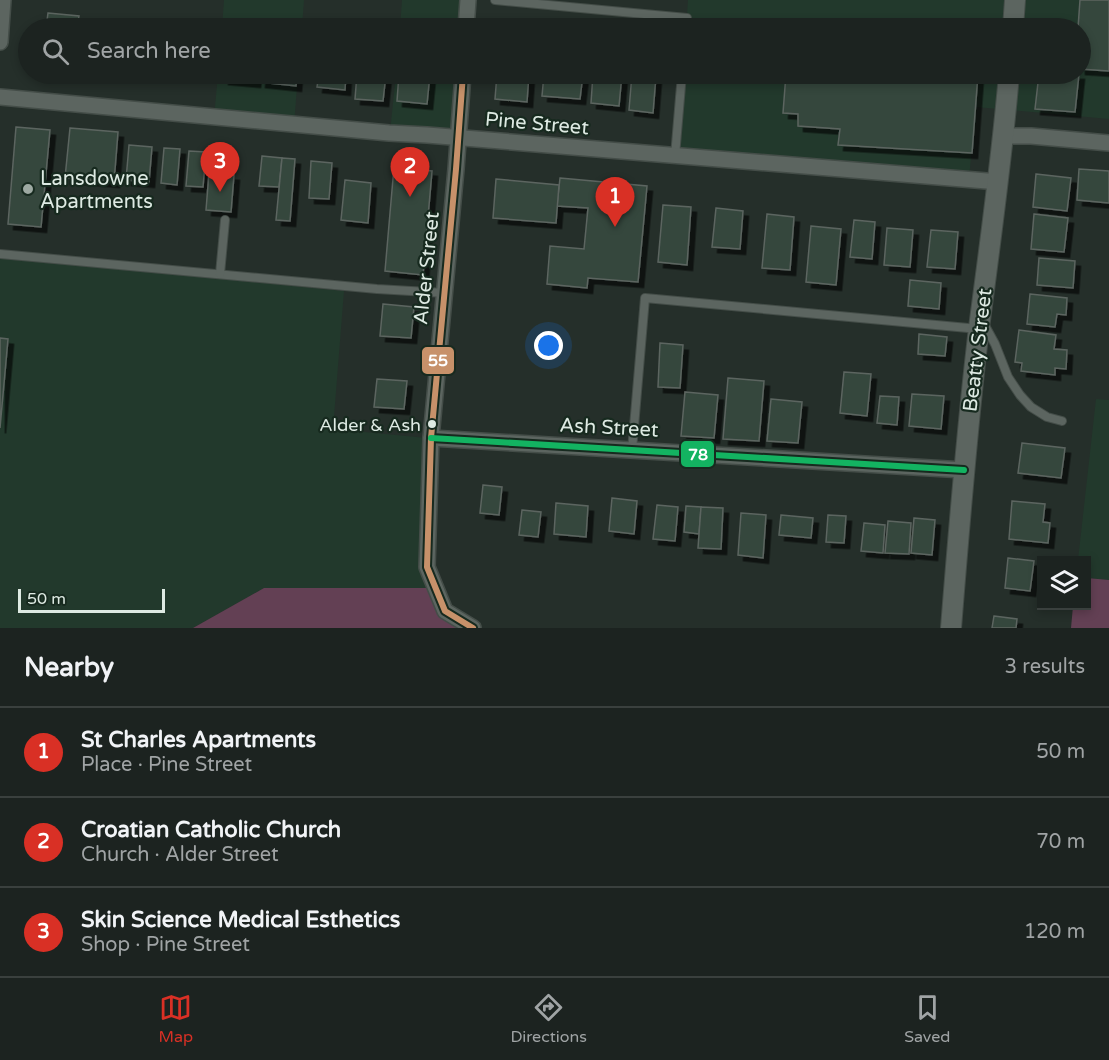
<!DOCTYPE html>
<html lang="en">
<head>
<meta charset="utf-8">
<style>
  :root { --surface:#1c2320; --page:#292f2d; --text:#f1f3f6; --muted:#a0a4a5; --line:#3a403e; --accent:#d93025 }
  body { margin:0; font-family:"Varela Round",sans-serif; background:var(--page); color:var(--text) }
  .controls { position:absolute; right:18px; bottom:18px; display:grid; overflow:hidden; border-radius:0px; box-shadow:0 3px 9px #0003 }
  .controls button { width:54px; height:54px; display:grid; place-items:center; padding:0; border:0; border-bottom:2px solid var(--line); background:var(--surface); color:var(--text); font:30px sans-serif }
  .scale { position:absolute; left:18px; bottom:15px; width:147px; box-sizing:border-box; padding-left:6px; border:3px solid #deeae3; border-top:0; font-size:16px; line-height:21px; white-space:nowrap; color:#deeae3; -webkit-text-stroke:4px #172a1f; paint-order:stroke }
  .you { position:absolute; left:549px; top:346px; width:21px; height:21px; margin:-15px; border:4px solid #fff; border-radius:50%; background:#1a73e8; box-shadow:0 0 0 9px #1a73e833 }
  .badge { display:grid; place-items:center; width:39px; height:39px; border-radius:50%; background:var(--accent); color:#fff; font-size:20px; font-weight:700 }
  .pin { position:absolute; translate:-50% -50px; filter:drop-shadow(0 2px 3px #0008) }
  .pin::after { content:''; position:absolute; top:32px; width:21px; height:18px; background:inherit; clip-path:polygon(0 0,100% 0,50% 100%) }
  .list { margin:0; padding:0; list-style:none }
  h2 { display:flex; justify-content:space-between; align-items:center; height:78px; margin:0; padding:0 24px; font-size:26px }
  h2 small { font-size:20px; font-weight:400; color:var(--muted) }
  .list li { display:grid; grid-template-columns:39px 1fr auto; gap:18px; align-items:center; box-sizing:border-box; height:90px; padding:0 24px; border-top:2px solid var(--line) }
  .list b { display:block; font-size:22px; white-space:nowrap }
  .list p { margin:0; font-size:20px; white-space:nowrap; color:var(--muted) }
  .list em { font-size:20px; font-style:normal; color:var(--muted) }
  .icon { flex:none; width:33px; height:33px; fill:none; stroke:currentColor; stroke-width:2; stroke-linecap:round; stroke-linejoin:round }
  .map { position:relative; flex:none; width:1109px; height:628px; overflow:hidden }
  .search { position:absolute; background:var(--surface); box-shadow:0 3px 9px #0003; left:18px; right:18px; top:18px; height:66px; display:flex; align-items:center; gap:15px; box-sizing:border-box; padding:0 21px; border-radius:33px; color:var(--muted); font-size:22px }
  .sheet { height:348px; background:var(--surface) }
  nav { display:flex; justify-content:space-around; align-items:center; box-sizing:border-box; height:84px; border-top:2px solid var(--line); background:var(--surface); font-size:16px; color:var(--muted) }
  nav a { display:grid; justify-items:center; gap:3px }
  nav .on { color:var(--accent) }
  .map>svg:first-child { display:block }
  .built { fill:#22392c }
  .green { fill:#634054 }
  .building { fill:#35463d; stroke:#5c6560; stroke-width:1.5; filter:url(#shadow) }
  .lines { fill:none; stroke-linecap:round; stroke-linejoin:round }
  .service-casing { stroke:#444d48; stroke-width:10 }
  .minor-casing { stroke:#444d48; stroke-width:18 }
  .tertiary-casing { stroke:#444d48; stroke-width:22 }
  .service { stroke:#5c6560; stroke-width:8 }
  .minor { stroke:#5c6560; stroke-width:15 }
  .tertiary { stroke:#5c6560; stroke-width:20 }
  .bus-1-casing { stroke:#172a1f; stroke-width:10 }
  .bus-2-casing { stroke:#172a1f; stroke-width:10 }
  .bus-1 { stroke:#c7916a; stroke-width:6 }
  .bus-2 { stroke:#13b361; stroke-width:6 }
  .poi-dot { fill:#9da9a2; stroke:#172a1f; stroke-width:2 }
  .bus-dot { fill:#deeae3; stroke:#172a1f; stroke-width:2 }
  .labels { text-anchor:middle; stroke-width:4.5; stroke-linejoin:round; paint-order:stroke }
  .bus-label { font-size:18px; fill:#deeae3; stroke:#172a1f; text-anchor:end }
  .street-label { font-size:20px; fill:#deeae3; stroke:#172a1f }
  .poi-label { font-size:20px; fill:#deeae3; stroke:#172a1f; text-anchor:start }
  .line-badge { stroke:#172a1f; stroke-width:2 }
  .badge-label { font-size:16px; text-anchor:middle; font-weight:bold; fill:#fff }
</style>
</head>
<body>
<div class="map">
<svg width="1109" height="628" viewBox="0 0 1109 628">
  <defs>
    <filter id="shadow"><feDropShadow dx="5.5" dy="5.5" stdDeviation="0" flood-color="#0009"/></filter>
  </defs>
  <rect width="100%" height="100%" fill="#252f2a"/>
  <g class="built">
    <path d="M224,0H304L302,28H222Z"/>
    <path d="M402,0H468L466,28H400Z"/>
    <path d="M688,0H1109V119L976,107L969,178L675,155L682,74H1080V28H686Z"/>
    <path d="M218,74H298L294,125L214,118Z"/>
    <path d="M396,74H463L459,137L390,132Z"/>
    <path d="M0,257L344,291L333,429L427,438L430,588H264L193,628H0Z"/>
    <path d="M1096,399L1109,400V580L1087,578L1086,560H1078Z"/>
  </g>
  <g class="green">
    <path d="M1087,578L1109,580V628H1071L1073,606H1086Z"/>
    <path d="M264,588H430L472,628H193Z"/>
  </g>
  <g class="building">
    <path d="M1080,0H1109V71L1080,69V28H1078Z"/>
    <path d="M48,13L79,16L77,28H46Z"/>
    <path d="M172,20L211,24L210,28H172Z"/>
    <path d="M487,20L525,23V28H486Z"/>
    <path d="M90,24L112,25V28H89Z"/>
    <path d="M806,24L875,28H805Z"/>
    <path d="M133,74H159V77Z"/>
    <path d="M224,74H256L255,82L223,79Z"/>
    <path d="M261,74H297L296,86L260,82Z"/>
    <path d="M319,74H346L345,90L317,87Z"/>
    <path d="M357,74H386L383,101L355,99Z"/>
    <path d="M399,74H430L427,104L397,101Z"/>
    <path d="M497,74H529L527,102L495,99Z"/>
    <path d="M544,74H583L580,99L542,96Z"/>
    <path d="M593,74H622L619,106L591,103Z"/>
    <path d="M632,74L656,76L653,113L629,110Z"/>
    <path d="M786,74H978L972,153L838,145L840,129L798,126V114L783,113Z"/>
    <path d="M1039,74H1079L1075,112L1035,109Z"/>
    <path d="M16,127L50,130L41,227L8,224Z"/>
    <path d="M70,128L118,132L114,182L65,178Z"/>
    <path d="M129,145L152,147L149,182L126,180Z"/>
    <path d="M164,148L180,149L177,185L161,183Z"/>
    <path d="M189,151L206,152L203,187L186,186Z"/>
    <path d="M262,156L282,158L279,187L259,186Z"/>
    <path d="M282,158L295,159L290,221L276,220Z"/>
    <path d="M311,161L332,163L329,199L309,198Z"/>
    <path d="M394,167L432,171L423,275L385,271Z"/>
    <path d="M1079,169L1109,171V203L1077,200Z"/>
    <path d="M209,173L234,175L231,212L206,210Z"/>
    <path d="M1036,174L1071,178L1067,211L1033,207Z"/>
    <path d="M560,178L647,186L638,282L588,278L587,288L547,284L550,246L584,249L588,208L557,206Z"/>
    <path d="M496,179L559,185L556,223L493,218Z"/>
    <path d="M345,180L371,183L368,223L341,220Z"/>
    <path d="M663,205L691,207L687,265L658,262Z"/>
    <path d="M716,208L743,211L740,249L712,247Z"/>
    <path d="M767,214L794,217L790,270L762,268Z"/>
    <path d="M1034,214L1068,218L1064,252L1031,249Z"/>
    <path d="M854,220L875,222L872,259L850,257Z"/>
    <path d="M811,226L841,229L836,285L806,282Z"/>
    <path d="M887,228L913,230L910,267L884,265Z"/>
    <path d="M931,230L958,232L955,269L927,267Z"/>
    <path d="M1039,258L1075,261L1073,288L1037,285Z"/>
    <path d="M910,280L941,283L939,309L908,306Z"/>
    <path d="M1030,294L1067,298L1066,315L1057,314L1055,327L1027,324Z"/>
    <path d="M383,304L414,307L411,338L380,336Z"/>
    <path d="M1019,330L1056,335L1054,349L1067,350L1066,369L1055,368V375L1021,371L1022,363L1015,362Z"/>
    <path d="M919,334L947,337L945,356L918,354Z"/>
    <path d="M0,338L8,339L0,428Z"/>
    <path d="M660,343L683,345L680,388L658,387Z"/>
    <path d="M844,372L871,374L867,416L840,413Z"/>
    <path d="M728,378L764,381L759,441L723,439Z"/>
    <path d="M377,379L407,381L404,409L374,407Z"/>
    <path d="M685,392L718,395L714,438L681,436Z"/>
    <path d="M912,394L944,396L941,429L909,426Z"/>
    <path d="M880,396L899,397L897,425L877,423Z"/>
    <path d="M771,399L802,402L798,443L767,441Z"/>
    <path d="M1022,443L1065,448L1061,478L1018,473Z"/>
    <path d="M483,485L502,487L499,515L480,513Z"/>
    <path d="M612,498L637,501L634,534L609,531Z"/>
    <path d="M1012,501L1045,504L1043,522L1050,523L1048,543L1009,539Z"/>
    <path d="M556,503L588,506L586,537L554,534Z"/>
    <path d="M657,505L678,507L675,541L653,539Z"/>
    <path d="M686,506L701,507L699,534L684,532Z"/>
    <path d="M701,507L723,508L721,549L698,548Z"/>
    <path d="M522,510L541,512L538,537L519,535Z"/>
    <path d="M741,513L766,515L763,558L738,555Z"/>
    <path d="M781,515L813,518L811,538L779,535Z"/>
    <path d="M828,515L846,516L844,543L826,542Z"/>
    <path d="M914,518L935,520L932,555L911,553Z"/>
    <path d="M888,521L911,523L909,554L885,553Z"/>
    <path d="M864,523L885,525L883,553L861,551Z"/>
    <path d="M1008,558L1034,561L1030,591L1005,588Z"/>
    <path d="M994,616L1017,619L1016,628H992Z"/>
  </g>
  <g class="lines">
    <defs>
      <g id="service">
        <path d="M495,0L687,18L686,28"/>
        <path d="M675,156L682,74"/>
        <path d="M0,254L377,289L445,293"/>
        <path d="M220,274L225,220"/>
        <path d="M984,324L995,344L1008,377L1020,395L1031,407L1047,417L1062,421"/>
        <path d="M632,450L645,298L979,329"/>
      </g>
      <g id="minor">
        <path d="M466,28L468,0"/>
        <path d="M0,42L3,0"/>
        <path d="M463,74L456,169L431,438L427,567L445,611L473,628"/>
        <path d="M0,97L389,133L427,135L999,182"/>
        <path d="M1004,136H1031L1109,143"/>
        <path d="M431,438L964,470"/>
      </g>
      <g id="tertiary">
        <path d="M1013,28L1015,0"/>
        <path d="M951,628C959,528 967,427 979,328C990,243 1002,159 1009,74"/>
      </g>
    </defs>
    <use href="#service" class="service-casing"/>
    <use href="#minor" class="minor-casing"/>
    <use href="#tertiary" class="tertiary-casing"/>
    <use href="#service" class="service"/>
    <use href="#minor" class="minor"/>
    <use href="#tertiary" class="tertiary"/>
    <defs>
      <path id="bus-1" d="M463,74L456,169L431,438L427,567L445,611L473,628"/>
      <path id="bus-2" d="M431,438L964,470"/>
    </defs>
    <use href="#bus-1" class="bus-1-casing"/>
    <use href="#bus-2" class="bus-2-casing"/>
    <use href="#bus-1" class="bus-1"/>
    <use href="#bus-2" class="bus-2"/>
  </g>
  <circle class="poi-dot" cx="28" cy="189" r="6"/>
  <circle class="bus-dot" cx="432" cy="424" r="5"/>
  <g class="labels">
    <g class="bus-label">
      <text x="421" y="431">Alder &amp; Ash</text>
    </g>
    <g class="street-label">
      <text transform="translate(537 123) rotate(5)" y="7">Pine Street</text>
      <text transform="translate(426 268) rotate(-84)" y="7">Alder Street</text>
      <text transform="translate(977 350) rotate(-83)" y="7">Beatty Street</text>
      <text transform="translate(609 427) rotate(3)" y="7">Ash Street</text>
    </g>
    <g class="poi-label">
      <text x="40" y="185">Lansdowne<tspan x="40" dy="23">Apartments</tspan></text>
    </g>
  </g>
  <g class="line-badge">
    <rect x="421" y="346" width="34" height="29" rx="6" fill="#c7916a"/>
    <rect x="680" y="440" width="35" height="28" rx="6" fill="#13b361"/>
  </g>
  <g class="badge-label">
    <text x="438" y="366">55</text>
    <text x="698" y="460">78</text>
  </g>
</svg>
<div class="controls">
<button><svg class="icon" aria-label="layers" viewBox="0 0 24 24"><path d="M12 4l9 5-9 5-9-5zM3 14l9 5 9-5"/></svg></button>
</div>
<div class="scale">50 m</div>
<div class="you"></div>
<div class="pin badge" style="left:615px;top:227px">1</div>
<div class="pin badge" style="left:410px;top:197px">2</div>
<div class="pin badge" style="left:220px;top:192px">3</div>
<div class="search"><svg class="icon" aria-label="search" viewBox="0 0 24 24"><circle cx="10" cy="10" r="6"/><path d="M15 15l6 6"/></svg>Search here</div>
</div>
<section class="sheet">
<h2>Nearby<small>3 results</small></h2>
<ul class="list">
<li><span class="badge">1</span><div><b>St Charles Apartments</b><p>Place · Pine Street</p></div><em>50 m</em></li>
<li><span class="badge">2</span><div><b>Croatian Catholic Church</b><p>Church · Alder Street</p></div><em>70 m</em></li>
<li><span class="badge">3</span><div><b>Skin Science Medical Esthetics</b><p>Shop · Pine Street</p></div><em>120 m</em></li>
</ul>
</section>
<nav>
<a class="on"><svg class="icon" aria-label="map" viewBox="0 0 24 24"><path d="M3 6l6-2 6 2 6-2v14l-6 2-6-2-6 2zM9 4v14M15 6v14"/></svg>Map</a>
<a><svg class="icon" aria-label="directions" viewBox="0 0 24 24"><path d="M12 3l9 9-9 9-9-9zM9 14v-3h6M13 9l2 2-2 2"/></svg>Directions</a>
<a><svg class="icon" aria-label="saved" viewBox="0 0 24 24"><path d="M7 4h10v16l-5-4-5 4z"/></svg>Saved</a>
</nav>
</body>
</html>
